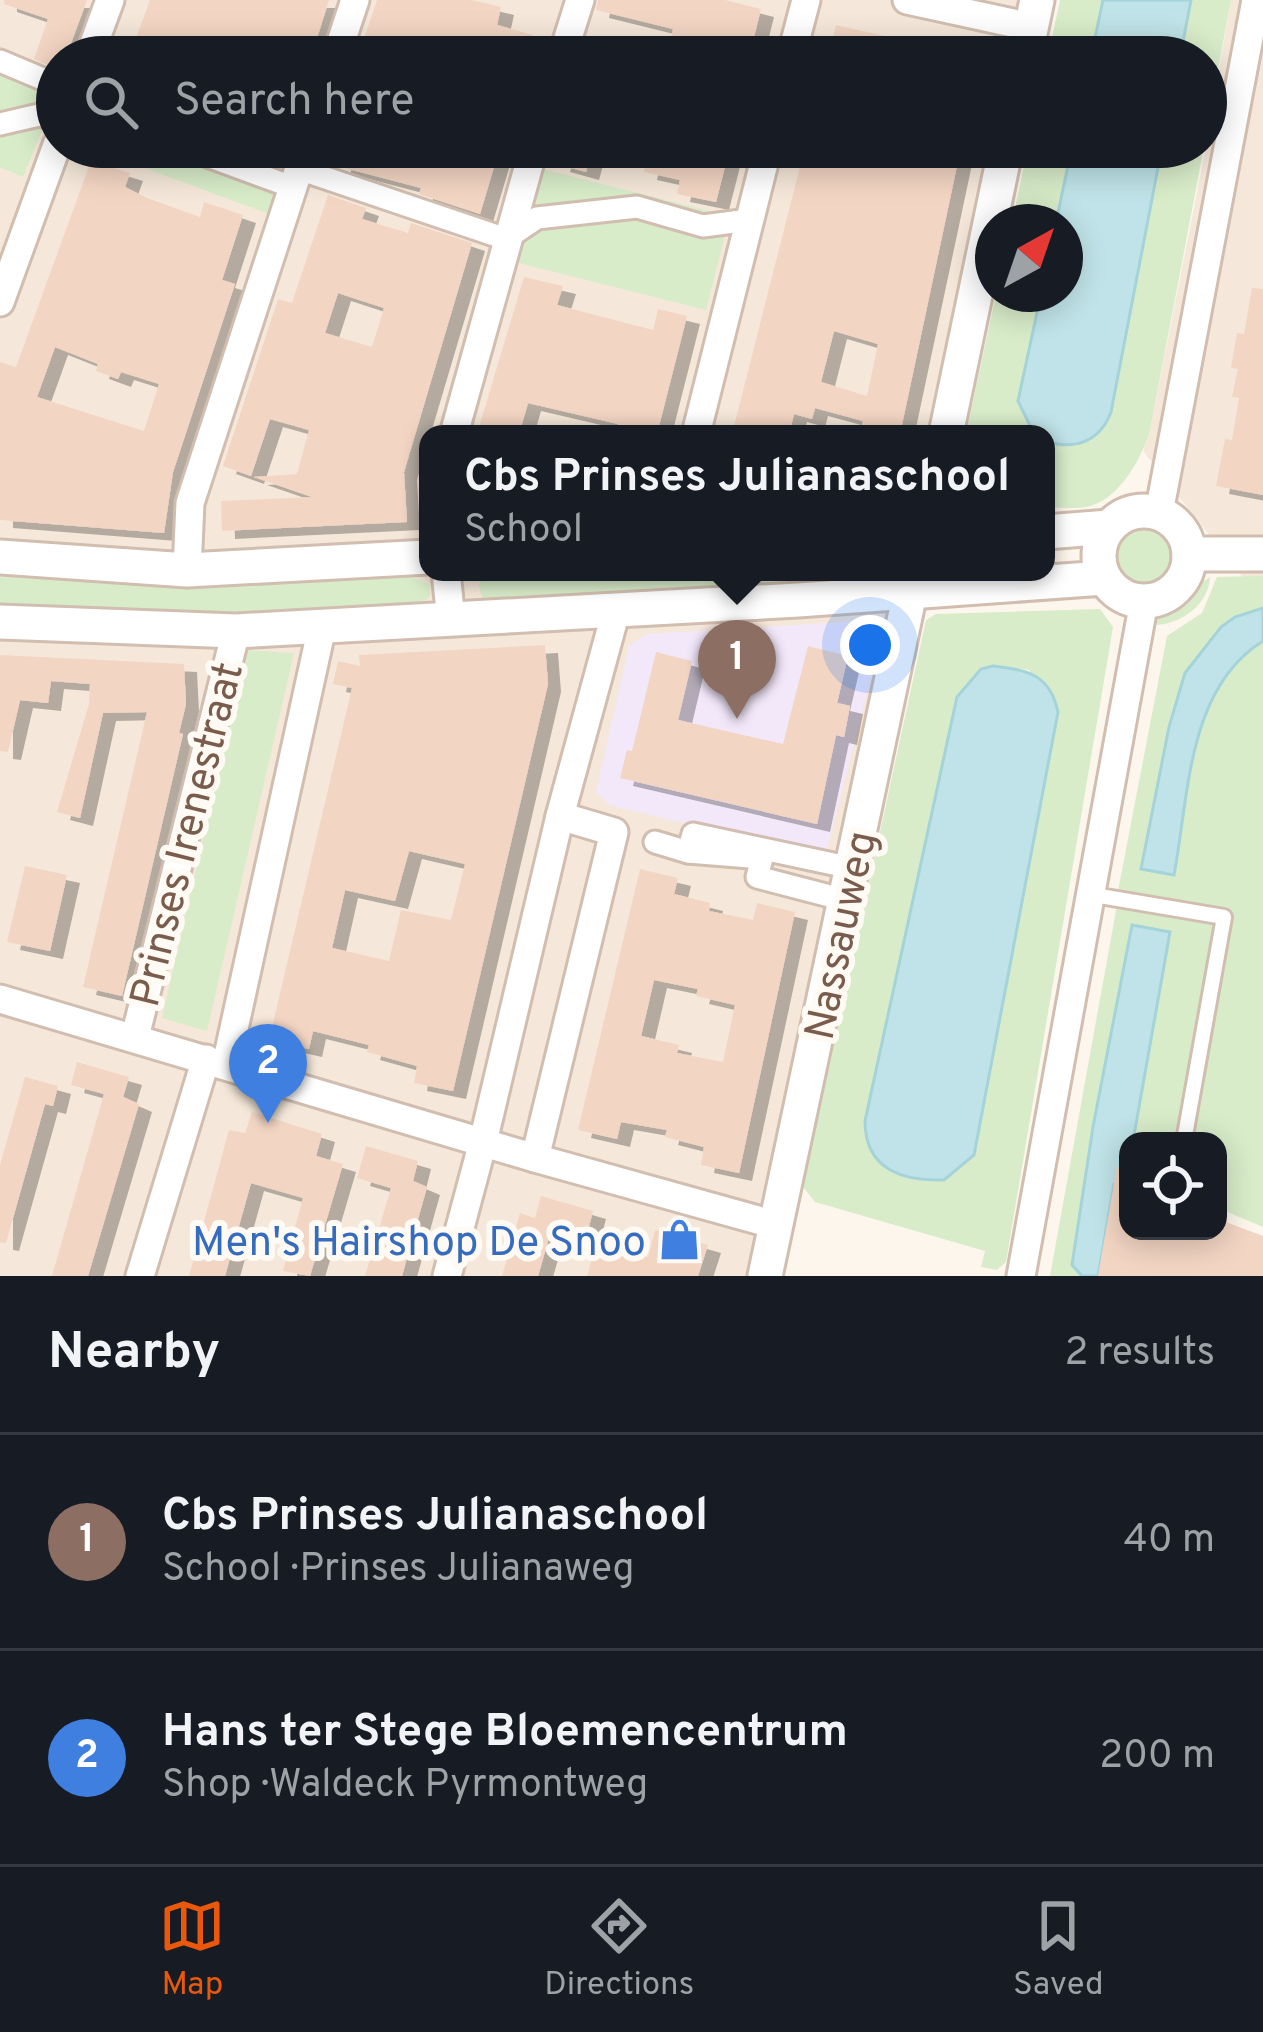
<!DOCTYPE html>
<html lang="en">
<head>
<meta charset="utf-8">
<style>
  :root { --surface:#171b24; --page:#242831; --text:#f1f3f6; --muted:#9ea1a6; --line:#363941; --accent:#ea580c }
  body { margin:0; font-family:Overpass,sans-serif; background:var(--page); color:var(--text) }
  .controls { position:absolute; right:36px; bottom:36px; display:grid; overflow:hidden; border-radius:24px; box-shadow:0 6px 30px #0003 }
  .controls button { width:108px; height:108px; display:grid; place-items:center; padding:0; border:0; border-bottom:3px solid var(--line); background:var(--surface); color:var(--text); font:60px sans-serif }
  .compass { position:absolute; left:975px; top:204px; width:108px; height:108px; border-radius:50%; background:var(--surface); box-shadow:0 6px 30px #0003; rotate:40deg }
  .you { position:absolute; left:870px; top:645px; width:42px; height:42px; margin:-30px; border:9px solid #fff; border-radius:50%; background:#1a73e8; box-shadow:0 0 0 18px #1a73e833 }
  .badge { display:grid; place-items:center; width:78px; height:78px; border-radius:50%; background:var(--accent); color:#fff; font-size:39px; font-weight:700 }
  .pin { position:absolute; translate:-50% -99px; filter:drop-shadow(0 3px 6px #0008) }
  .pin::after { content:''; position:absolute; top:63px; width:42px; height:36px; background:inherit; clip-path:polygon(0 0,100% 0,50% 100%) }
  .popup { position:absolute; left:419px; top:425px; width:636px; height:156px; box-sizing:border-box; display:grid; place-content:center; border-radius:24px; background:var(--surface); filter:drop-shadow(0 3px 9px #0005); font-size:39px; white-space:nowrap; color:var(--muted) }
  .popup b { font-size:45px; color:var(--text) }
  .popup::after { content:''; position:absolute; left:50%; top:100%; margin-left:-24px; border:24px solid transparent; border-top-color:var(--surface) }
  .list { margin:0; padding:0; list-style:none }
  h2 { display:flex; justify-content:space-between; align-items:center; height:156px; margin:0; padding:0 48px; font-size:51px }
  h2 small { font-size:39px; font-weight:400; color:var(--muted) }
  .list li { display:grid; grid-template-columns:78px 1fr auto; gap:36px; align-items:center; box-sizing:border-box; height:216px; padding:0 48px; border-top:3px solid var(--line) }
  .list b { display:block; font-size:45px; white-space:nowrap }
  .list p { margin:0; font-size:39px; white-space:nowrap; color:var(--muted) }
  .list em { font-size:39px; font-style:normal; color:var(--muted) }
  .icon { flex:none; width:66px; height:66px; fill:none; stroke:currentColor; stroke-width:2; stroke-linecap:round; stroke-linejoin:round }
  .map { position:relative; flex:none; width:1263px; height:1276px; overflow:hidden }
  .search { position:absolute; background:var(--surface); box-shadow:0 6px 30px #0003; left:36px; right:36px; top:36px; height:132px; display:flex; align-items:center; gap:30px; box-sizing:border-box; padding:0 42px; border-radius:66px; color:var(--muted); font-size:45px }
  .sheet { height:588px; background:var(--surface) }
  nav { display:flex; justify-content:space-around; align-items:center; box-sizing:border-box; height:168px; border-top:3px solid var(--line); background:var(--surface); font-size:33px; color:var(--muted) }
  nav a { display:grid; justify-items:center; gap:6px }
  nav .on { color:var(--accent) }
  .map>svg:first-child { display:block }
  .residential { fill:#f5e8da }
  .education { fill:#f3e8fa }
  .green { fill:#d8ecc9; fill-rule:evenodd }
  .water { fill:#bfe3e8; stroke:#a5d3da; stroke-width:3 }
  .building { fill:#f3d5c3; fill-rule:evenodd; filter:url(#shadow) }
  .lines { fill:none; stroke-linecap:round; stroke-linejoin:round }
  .service-casing { stroke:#d1beb0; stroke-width:20 }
  .pedestrian-casing { stroke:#d1beb0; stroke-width:27 }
  .minor-casing { stroke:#d1beb0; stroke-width:33 }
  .tertiary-casing { stroke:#d1beb0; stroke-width:39 }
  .service { stroke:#fff; stroke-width:14 }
  .pedestrian { stroke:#fff; stroke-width:21 }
  .minor { stroke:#fff; stroke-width:27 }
  .tertiary { stroke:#fff; stroke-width:33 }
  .labels { text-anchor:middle; stroke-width:12; stroke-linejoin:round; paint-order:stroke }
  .street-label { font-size:42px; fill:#7a5c4d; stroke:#fffaf3 }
  .shop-label { font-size:42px; fill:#366cbe; stroke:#fffaf3; text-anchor:end }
</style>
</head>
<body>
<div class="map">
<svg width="1263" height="1276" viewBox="0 0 1263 1276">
  <defs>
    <filter id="shadow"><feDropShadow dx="13" dy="8" stdDeviation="0" flood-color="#0004"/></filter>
  </defs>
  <rect width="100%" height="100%" fill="#fdf6ec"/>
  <g class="residential">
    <path d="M0,0H1050L1037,57H57V147H1017L953,434H428V572H923L862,844L758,1276H0Z"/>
    <path d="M1231,0H1263V603L1143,451L1149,435L1206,147Z"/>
  </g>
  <path class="education" d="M863,621L881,638L825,857L609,805L596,792L629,646L646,634Z"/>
  <g class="green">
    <path d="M1060,0H1103L1091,57H1048Z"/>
    <path d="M1191,0H1231L1206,134V57H1180Z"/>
    <path d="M0,67L57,94L23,177L0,167Z"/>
    <path d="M88,147H236L286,166L269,214Z"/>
    <path d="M1028,147H1072L1056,222H1012Z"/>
    <path d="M1162,147H1204L1149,435C1138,463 1118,501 1086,507C1074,509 1059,507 1046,508V441C1075,449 1100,441 1111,412Z"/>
    <path d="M534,167L730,216L706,310L507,260Z"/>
    <path d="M996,294H1041L1018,401L1034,434H966Z"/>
    <circle cx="1144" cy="556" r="31"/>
    <path d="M546,572H907L904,583L484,606L479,585L482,576Z"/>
    <path d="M1263,576V608L1235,617L1185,673L1169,727L1174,874C1189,794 1188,689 1263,641V1227L1218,1208V1141H1133L1170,932L1133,925L1093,1127L1072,1265L1082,1276H1050L1117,905L1189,918L1190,907L1118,891L1167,636L1202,613L1217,577Z"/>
    <path d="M0,577L177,585L411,577L430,585V596L417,608L177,621L0,613Z"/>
    <path d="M1210,577C1209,605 1179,626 1152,625L1159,614Z"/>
    <path d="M1100,609L1113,627L1006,1262L997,1270L981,1267L985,1251L815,1202L803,1187L926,620L936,614ZM993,666L1029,670L1058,712L974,1155L944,1180L981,669Z"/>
    <path d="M246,650L294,653L207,1031L162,1018Z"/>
  </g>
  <g class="water">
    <path d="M1103,0H1191L1180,57H1091Z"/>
    <path d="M1072,147H1162L1111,412C1100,441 1075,451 1046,441V434H1034L1018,401L1041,294H1065V222H1056Z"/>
    <path d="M1263,608V641C1187,688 1189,796 1174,875L1141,869L1169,727L1185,673L1221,627L1235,617Z"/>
    <path d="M993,666C1027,670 1050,674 1058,712L974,1155L944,1180C903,1181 865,1170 865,1121L957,697L981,669Z"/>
    <path d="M1132,925L1170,932L1133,1141H1128L1125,1185L1114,1184L1098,1276H1082L1072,1265L1093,1127Z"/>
  </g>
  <g class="building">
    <path d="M4,0H87L66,57H57V69L34,59L48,19L4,4Z"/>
    <path d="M150,0H329L311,57H278L237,43L233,57H129Z"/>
    <path d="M377,0H472L501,7L497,25L533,35L527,57H358Z"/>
    <path d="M598,0H725L761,9L751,49L700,36L696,57H667L673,29L596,10Z"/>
    <path d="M836,25L938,48L937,57H859L830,51Z"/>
    <path d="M344,147H464L497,157L480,214L419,194L421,188L337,166Z"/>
    <path d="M562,147H593L586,172L557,164Z"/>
    <path d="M688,147H730L716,202L677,194L680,180L644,172L649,148L686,156Z"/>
    <path d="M805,147H961L900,434H860L863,421L815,408L812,419L794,414L789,434H732ZM834,331L878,344L867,396L821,382Z"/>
    <path d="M91,161L130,173L125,187L147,198L200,217L204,202L243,215L222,280L235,284L173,472L164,533L0,520V362L16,367ZM55,347L98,364L96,371L118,379L121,372L159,384L144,431L37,397Z"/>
    <path d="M328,195L366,208L362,219L408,233L411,223L472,243L404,472L407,522L222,531L221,501L312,497L254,477L297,474L309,430L270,419L251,476L223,466L278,299L292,303ZM338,293L384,308L372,347L325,333Z"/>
    <path d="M524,277L563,286L557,305L653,330L658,309L687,316L657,434H615L618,424L528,403L519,434H477Z"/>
    <path d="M1252,288L1263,289V495L1216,486L1225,439L1232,440L1239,398L1232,397L1238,369L1231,368L1237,333L1244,334Z"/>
    <path d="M545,645L548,684L453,1091L414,1083L417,1066L367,1052L369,1045L313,1031L309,1049L269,1040L352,688L333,684L338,661L360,666L359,655ZM409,851L465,864L451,920L401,910L389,961L332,948L345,890L395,901Z"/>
    <path d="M808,646L848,656L837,703L850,706L844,737L836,735L817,824L620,778L627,750L632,751L656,652L692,661L678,720L783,744Z"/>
    <path d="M0,655L184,664L186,704L179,733L183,734L122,996L83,987L147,712L103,713L80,818L57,812L89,704L90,684L51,681L48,703L20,700L8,752L0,751Z"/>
    <path d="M25,866L67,875L50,951L7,942Z"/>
    <path d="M640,869L678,878L674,894L710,903L709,911L753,920L757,903L795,912L739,1173L701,1165L704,1147L665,1137L667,1130L621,1122L617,1139L578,1130ZM654,980L698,989L696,996L735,1005L723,1062L677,1053L679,1045L641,1036Z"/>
    <path d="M77,1062L129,1077L123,1097L139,1104L88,1276H52L104,1094L71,1085Z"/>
    <path d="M25,1077L58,1086L53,1106L45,1104L6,1243L0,1242V1165Z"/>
    <path d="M252,1112L322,1134L316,1156L343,1164L310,1276L283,1271L303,1198L251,1183L225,1276H189L229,1130L245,1133Z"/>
    <path d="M366,1146L418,1161L413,1181L427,1187L402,1276H365L391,1188L357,1178Z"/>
    <path d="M1117,1167L1128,1168V1231H1218V1219L1263,1236V1276H1098Z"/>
    <path d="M541,1196L593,1211L587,1234L553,1224L538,1276H502L520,1213L535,1218Z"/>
    <path d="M655,1230L708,1245L698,1276H587L597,1242L648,1257Z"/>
  </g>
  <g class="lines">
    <defs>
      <path id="service" d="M1088,894L1224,917L1184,1141"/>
      <g id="pedestrian">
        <path d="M0,61L57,85"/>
        <path d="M0,124L39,115L57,119"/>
        <path d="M183,147L292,187"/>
        <path d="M299,169L506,239L537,218L637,207L703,226L749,220"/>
        <path d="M655,842L688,852L693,834L852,868"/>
        <path d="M688,852L762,858L757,877L845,900"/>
      </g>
      <g id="minor">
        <path d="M907,0L1031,27"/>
        <path d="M89,57L110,0"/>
        <path d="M336,57L355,0"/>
        <path d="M562,57L580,0"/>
        <path d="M791,57L806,0"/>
        <path d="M0,302L57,145"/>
        <path d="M454,434L534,147"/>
        <path d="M696,434L768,147"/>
        <path d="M1159,513L1256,0"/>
        <path d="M187,570L190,503L306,147"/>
        <path d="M446,572L451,620"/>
        <path d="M0,999L535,1158L776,1225"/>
        <path d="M135,1037L236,631"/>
        <path d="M226,1065L322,627"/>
        <path d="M535,1158L614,832L560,816"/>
        <path d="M140,1276L206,1059"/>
        <path d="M447,1276L483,1142L560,816L616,611"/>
        <path d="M1021,1276L1144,601"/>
      </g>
      <g id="tertiary">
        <path d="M1025,57L1037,0"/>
        <path d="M946,434L1006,147"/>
        <circle cx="1144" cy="556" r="45"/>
        <path d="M1046,532L1109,527"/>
        <path d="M1189,554H1263"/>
        <path d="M0,557L187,570L428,557"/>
        <path d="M0,622L236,631L798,600L1104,578"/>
        <path d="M765,1276L910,593"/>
      </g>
    </defs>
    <use href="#service" class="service-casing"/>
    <use href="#pedestrian" class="pedestrian-casing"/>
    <use href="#minor" class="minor-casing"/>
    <use href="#tertiary" class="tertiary-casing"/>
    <use href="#service" class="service"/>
    <use href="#pedestrian" class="pedestrian"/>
    <use href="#minor" class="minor"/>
    <use href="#tertiary" class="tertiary"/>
  </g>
  <defs>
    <symbol id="shop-bare" viewBox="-9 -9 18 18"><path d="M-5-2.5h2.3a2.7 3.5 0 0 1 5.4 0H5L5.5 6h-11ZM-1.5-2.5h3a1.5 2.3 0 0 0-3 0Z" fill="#3f7fe0" stroke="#fffaf3" stroke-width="2.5" paint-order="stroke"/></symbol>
  </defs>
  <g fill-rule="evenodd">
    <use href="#shop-bare" x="650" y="1210" width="59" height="59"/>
  </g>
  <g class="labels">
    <g class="street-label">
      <text transform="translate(185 834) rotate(-76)" y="15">Prinses Irenestraat</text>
      <text transform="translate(839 935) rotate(-78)" y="15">Nassauweg</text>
    </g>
    <g class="shop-label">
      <text x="646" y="1255">Men's Hairshop De Snoo</text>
    </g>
  </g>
</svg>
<div class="controls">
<button><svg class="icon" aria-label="locate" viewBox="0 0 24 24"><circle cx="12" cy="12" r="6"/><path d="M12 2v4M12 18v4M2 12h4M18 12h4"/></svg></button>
</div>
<svg class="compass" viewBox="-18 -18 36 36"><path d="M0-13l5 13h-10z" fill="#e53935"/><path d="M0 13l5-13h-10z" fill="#9ea1a6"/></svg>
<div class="you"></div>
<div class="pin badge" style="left:737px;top:719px;background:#8d6e63">1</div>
<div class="popup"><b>Cbs Prinses Julianaschool</b>School</div>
<div class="pin badge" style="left:268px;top:1123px;background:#3f7fe0">2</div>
<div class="search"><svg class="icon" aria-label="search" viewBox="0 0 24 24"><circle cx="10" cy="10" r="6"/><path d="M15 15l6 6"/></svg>Search here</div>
</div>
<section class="sheet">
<h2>Nearby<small>2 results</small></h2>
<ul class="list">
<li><span class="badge" style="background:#8d6e63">1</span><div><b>Cbs Prinses Julianaschool</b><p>School · Prinses Julianaweg</p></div><em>40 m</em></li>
<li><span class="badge" style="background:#3f7fe0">2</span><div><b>Hans ter Stege Bloemencentrum</b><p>Shop · Waldeck Pyrmontweg</p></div><em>200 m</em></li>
</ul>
</section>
<nav>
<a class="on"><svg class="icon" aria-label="map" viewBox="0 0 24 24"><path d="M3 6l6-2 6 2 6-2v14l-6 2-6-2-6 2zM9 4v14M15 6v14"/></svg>Map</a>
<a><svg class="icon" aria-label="directions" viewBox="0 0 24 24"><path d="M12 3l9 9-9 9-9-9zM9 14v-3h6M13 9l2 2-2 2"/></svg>Directions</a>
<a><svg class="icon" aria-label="saved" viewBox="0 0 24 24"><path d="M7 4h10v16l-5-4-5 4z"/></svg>Saved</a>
</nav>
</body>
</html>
